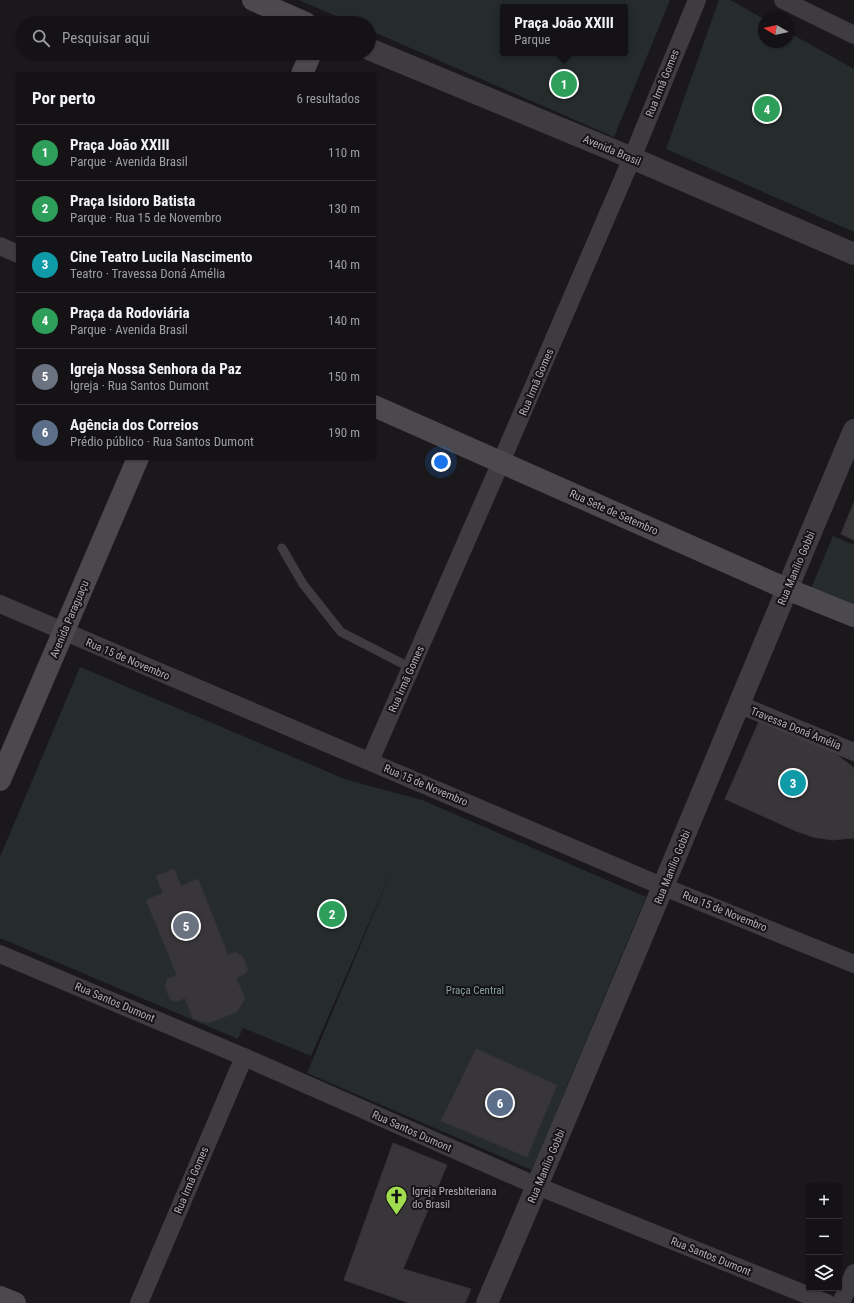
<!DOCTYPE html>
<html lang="pt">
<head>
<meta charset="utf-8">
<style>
  :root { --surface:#141214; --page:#212022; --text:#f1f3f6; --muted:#9d9ea0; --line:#333234; --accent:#a1dc4f }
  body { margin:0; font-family:"Roboto Condensed",sans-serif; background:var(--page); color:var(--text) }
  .controls { position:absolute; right:12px; bottom:12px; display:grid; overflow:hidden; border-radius:4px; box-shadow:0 1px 3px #0004 }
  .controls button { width:36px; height:36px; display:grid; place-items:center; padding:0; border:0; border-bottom:1px solid var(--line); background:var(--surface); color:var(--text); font:20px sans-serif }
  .compass { position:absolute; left:758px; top:12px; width:36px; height:36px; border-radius:50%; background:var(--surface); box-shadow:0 1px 3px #0004; rotate:279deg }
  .you { position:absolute; left:441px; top:462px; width:14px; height:14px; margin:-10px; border:3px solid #fff; border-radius:50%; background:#1a73e8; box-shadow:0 0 0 6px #1a73e833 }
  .badge { display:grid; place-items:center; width:26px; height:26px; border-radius:50%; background:var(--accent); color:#fff; font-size:13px; font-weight:700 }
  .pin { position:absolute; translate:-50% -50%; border:2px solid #fff; box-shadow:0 1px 4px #0006 }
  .popup { position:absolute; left:500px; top:4px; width:128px; height:52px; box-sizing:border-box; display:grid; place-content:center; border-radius:4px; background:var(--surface); filter:drop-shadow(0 1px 3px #0005); font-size:13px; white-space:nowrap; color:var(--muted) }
  .popup b { font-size:15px; color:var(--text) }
  .popup::after { content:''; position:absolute; left:50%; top:100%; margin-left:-8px; border:8px solid transparent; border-top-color:var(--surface) }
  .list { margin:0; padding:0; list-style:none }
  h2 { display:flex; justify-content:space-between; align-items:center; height:52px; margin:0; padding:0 16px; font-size:17px }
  h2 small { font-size:13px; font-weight:400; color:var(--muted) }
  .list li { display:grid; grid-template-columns:26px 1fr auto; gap:12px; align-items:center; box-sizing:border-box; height:56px; padding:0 16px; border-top:1px solid var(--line) }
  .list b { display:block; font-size:15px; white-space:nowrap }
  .list p { margin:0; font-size:13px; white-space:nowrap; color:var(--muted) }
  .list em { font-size:13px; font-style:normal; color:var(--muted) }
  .icon { flex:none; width:22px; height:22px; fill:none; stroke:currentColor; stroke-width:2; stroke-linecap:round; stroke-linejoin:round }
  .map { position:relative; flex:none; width:854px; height:1303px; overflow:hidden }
  .search { position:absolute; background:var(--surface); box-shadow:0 1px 3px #0004; left:16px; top:16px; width:360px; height:44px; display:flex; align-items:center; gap:10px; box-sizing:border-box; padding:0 14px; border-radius:22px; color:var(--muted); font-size:15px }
  .panel { position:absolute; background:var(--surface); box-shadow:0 1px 3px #0004; left:16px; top:72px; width:360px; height:388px; border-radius:4px }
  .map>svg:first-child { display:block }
  .green { fill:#252c2b; fill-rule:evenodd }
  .building { fill:#383639; stroke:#353336 }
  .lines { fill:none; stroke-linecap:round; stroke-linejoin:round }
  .service { stroke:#3f3c41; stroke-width:9 }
  .minor { stroke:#3f3c41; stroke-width:18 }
  .tertiary { stroke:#3f3c41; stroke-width:22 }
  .secondary { stroke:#4b484e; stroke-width:22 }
  .labels { text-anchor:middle; stroke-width:4; stroke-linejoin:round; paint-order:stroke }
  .street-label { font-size:11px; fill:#b2acb8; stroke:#151315 }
  .park-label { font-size:11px; fill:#86a19c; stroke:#151315 }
  .poi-label { font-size:11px; fill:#b2acb8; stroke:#151315; text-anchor:start }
</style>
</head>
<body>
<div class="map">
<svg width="854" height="1303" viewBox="0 0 854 1303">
  <rect width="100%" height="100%" fill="#1a181a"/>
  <g class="green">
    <path d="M299,0H670L614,137L369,30V23H352ZM503,7H625V53H503Z"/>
    <path d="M719,0H730L764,19V42H788V32L854,69V232L666,149Z"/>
    <path d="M833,536L854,545V611L809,593Z"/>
    <path d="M80,667L347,780L422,800L646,897L532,1170L307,1073L392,870L311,1056L243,1028L238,1039L0,938V857Z"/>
  </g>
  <g class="building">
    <path d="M854,502V540L841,534Z"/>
    <path d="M760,719L836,754L854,768V838L832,840L813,837L796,831L725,799Z"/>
    <path d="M174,869L181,886L198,879L228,955L236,952L243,957L248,969L245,974L236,978L245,998L237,1012L209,1023L193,1019L185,998L176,1002L170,999L165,987L167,979L177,975L146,900L163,893L156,876Z"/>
    <path d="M476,1049L557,1085L527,1157L441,1121Z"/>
    <path d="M393,1143L447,1165L403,1269L471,1289L465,1303H409L344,1280Z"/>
  </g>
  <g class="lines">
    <path class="service" d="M282,548L303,584L341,632L411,668"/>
    <g class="minor">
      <path d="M783,0L854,35"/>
      <path d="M0,246L18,254"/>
      <path d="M0,604L664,887L854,964"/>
      <path d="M738,704L854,752"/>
      <path d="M370,761L501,462L632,158L697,0"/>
      <path d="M0,954L244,1057L537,1186L827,1303"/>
      <path d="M139,1303L244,1057"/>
      <path d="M841,1303L854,1273"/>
    </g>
    <g class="tertiary">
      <path d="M369,49L632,158L854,254"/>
      <path d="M487,1303C612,1013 731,721 854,430"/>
    </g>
    <g class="secondary">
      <path d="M253,0L306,23"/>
      <path d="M302,74L311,53"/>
      <path d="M374,406L787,589L854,616"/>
      <path d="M0,780L138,458"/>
      <path d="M0,1297L15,1303"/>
    </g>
  </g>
  <defs>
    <symbol id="church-pin" viewBox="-11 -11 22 30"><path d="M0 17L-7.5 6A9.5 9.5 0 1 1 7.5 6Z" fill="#a1dc4f" stroke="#151315"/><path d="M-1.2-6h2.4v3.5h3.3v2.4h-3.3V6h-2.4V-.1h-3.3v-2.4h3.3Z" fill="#111"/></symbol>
  </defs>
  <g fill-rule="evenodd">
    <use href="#church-pin" x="384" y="1184" width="25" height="34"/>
  </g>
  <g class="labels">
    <g class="street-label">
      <text transform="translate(662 83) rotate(-68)" y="4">Rua Irmã Gomes</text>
      <text transform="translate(612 150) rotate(23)" y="4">Avenida Brasil</text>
      <text transform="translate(536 382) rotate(-67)" y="4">Rua Irmã Gomes</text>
      <text transform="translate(614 512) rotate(24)" y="4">Rua Sete de Setembro</text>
      <text transform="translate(796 568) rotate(-67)" y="4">Rua Manílio Gobbi</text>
      <text transform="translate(69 619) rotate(-67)" y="4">Avenida Paraguaçu</text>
      <text transform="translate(128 659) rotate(23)" y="4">Rua 15 de Novembro</text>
      <text transform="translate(406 679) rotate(-66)" y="4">Rua Irmã Gomes</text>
      <text transform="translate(796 728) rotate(22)" y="4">Travessa Doná Amélia</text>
      <text transform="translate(426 785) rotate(23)" y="4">Rua 15 de Novembro</text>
      <text transform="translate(672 867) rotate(-68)" y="4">Rua Manílio Gobbi</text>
      <text transform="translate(725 911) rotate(22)" y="4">Rua 15 de Novembro</text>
      <text transform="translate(115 1002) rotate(23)" y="4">Rua Santos Dumont</text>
      <text transform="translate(412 1131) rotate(24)" y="4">Rua Santos Dumont</text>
      <text transform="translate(546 1166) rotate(-67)" y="4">Rua Manílio Gobbi</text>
      <text transform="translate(191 1180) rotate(-67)" y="4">Rua Irmã Gomes</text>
      <text transform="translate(711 1256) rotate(22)" y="4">Rua Santos Dumont</text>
    </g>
    <g class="park-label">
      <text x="475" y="994">Praça Central</text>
    </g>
    <g class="poi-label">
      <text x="412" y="1195">Igreja Presbiteriana<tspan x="412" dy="13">do Brasil</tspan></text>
    </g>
  </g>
</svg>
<div class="controls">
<button>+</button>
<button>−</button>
<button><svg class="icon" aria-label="layers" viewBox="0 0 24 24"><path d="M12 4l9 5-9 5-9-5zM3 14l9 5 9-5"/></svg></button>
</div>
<svg class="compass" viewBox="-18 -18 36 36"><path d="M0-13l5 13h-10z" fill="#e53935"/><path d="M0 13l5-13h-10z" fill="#9d9ea0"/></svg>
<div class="you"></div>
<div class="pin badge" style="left:564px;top:84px;background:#2e9e5b">1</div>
<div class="popup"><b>Praça João XXIII</b>Parque</div>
<div class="pin badge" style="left:332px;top:914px;background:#2e9e5b">2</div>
<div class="pin badge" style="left:793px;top:783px;background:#0f9aa8">3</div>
<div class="pin badge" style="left:767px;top:109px;background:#2e9e5b">4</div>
<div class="pin badge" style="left:186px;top:926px;background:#6b7280">5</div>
<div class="pin badge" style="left:500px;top:1103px;background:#5c6f8a">6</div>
<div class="search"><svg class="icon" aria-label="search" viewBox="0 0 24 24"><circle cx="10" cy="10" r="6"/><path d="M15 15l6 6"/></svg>Pesquisar aqui</div>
<section class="panel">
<h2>Por perto<small>6 resultados</small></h2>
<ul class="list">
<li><span class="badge" style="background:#2e9e5b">1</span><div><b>Praça João XXIII</b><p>Parque · Avenida Brasil</p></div><em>110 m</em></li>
<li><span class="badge" style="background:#2e9e5b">2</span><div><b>Praça Isidoro Batista</b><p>Parque · Rua 15 de Novembro</p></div><em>130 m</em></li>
<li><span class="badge" style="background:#0f9aa8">3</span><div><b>Cine Teatro Lucila Nascimento</b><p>Teatro · Travessa Doná Amélia</p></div><em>140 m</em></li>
<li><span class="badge" style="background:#2e9e5b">4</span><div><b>Praça da Rodoviária</b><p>Parque · Avenida Brasil</p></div><em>140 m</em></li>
<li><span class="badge" style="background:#6b7280">5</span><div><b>Igreja Nossa Senhora da Paz</b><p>Igreja · Rua Santos Dumont</p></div><em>150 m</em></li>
<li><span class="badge" style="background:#5c6f8a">6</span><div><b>Agência dos Correios</b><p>Prédio público · Rua Santos Dumont</p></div><em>190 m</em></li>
</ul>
</section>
</div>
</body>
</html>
